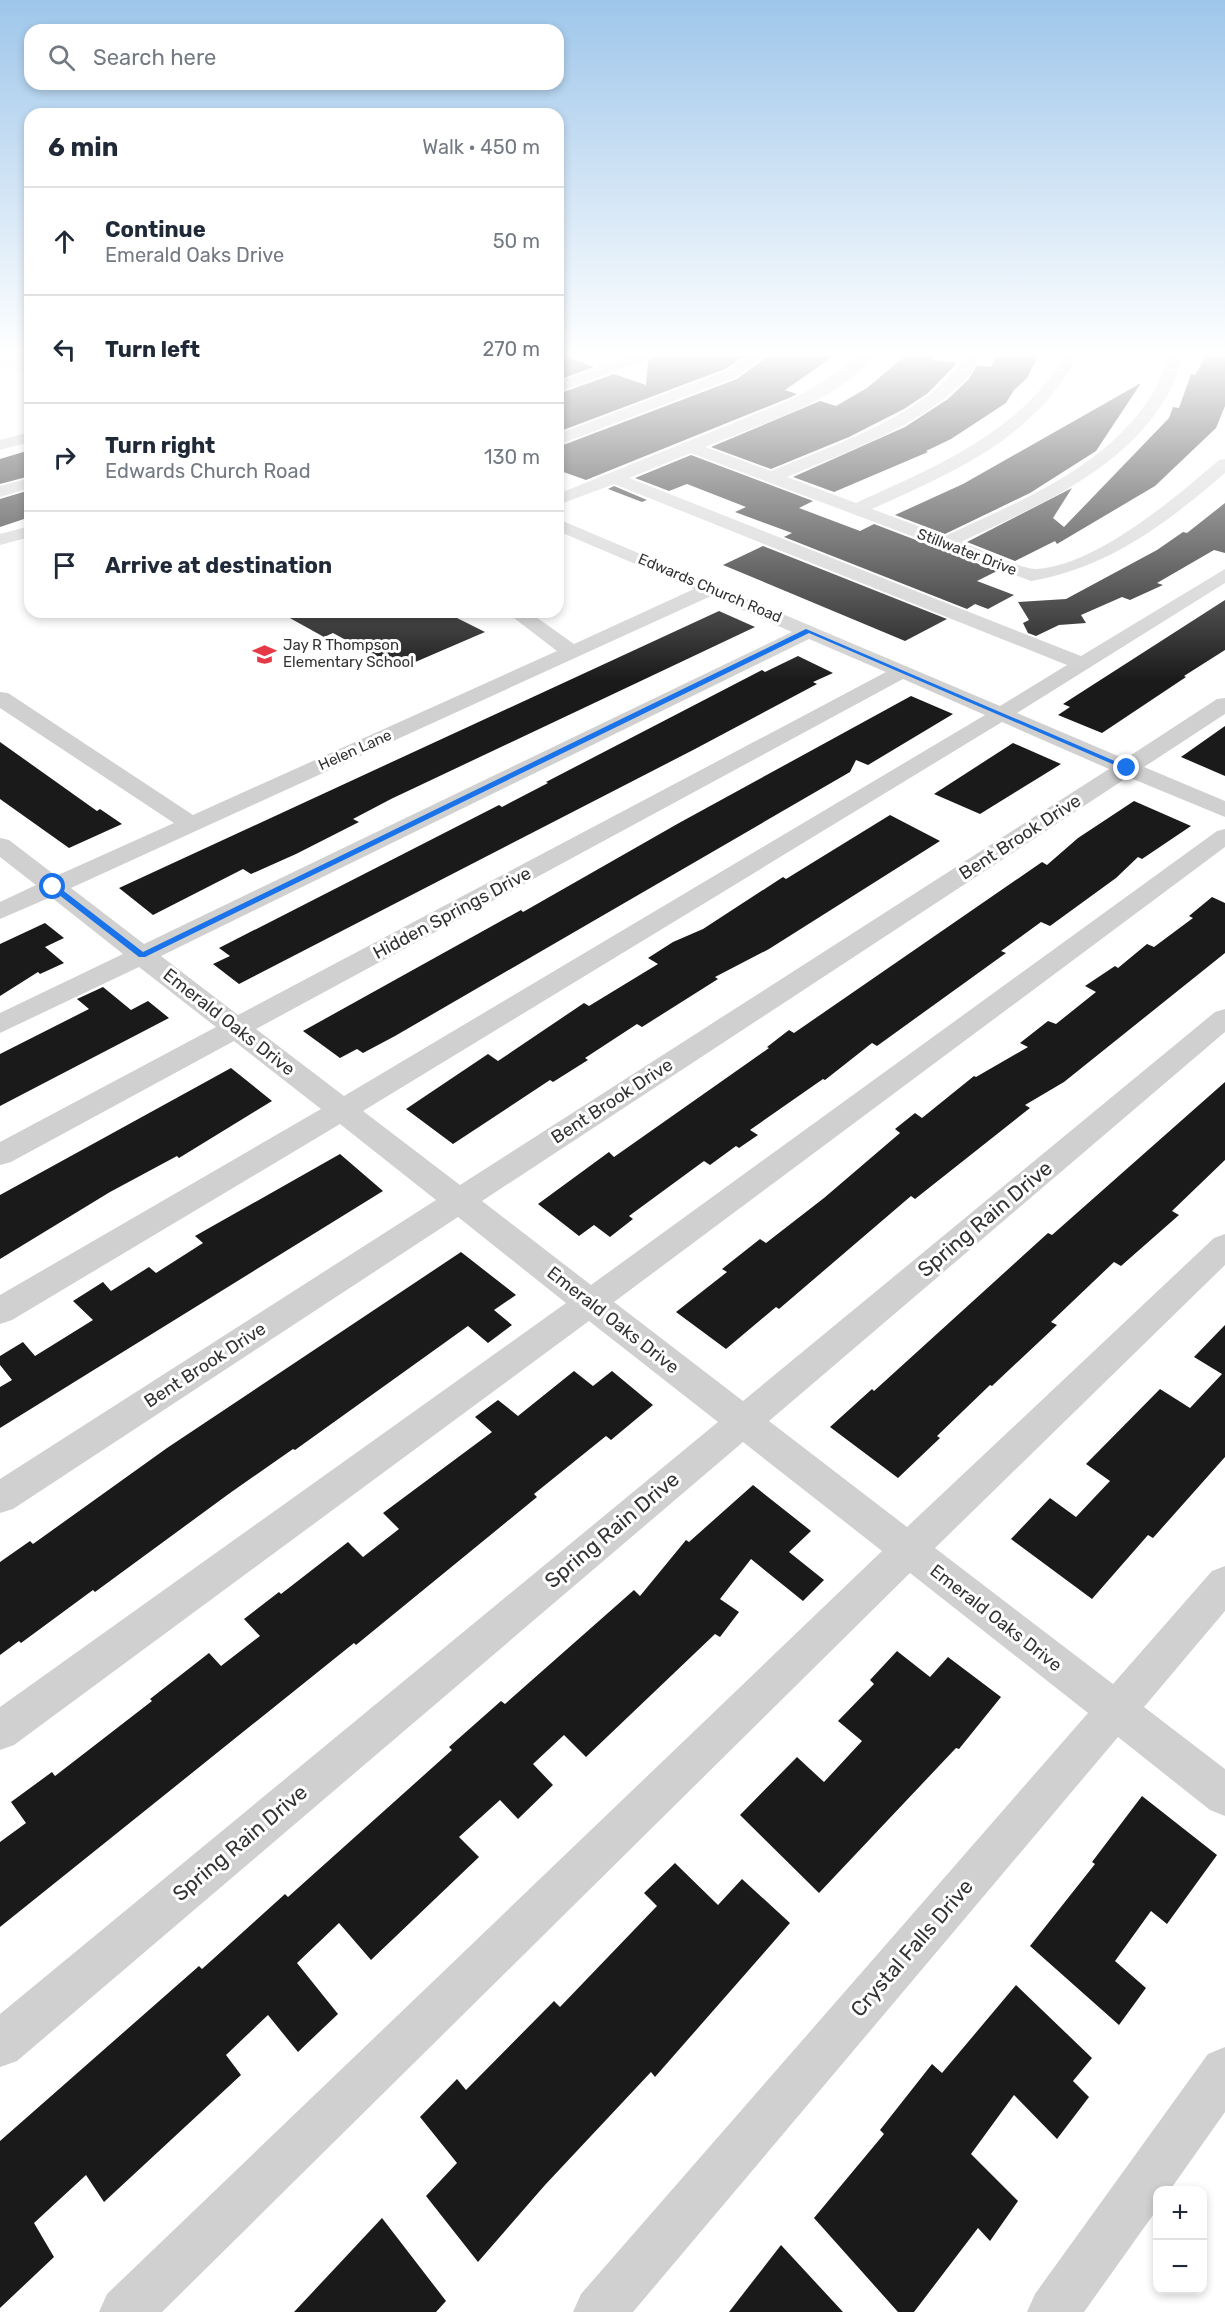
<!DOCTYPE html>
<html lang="en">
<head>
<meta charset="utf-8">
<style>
  :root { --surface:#fff; --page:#f2f2f3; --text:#1f2937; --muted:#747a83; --line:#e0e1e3 }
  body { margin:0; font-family:Rubik,sans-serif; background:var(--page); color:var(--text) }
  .controls { position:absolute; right:18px; bottom:18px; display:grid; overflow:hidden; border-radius:12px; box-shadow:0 3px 9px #0003 }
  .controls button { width:54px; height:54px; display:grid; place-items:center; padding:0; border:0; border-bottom:2px solid var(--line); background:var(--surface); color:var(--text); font:30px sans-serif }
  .stop { position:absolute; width:18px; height:18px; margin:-14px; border:4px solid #1a73e8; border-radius:50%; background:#fff }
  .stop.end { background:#1a73e8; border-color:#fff; box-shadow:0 2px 6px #0008 }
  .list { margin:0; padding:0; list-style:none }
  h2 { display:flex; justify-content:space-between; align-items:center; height:78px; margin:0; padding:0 24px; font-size:26px }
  h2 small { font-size:20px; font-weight:400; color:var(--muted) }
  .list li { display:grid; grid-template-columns:39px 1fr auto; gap:18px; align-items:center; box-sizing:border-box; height:108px; padding:0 24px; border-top:2px solid var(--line) }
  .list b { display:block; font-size:22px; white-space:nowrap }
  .list p { margin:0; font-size:20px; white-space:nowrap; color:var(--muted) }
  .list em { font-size:20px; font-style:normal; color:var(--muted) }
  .icon { flex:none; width:33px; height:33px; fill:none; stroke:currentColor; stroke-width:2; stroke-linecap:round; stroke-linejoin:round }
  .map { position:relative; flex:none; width:1225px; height:2312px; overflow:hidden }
  .search { position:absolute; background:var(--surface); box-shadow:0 3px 9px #0003; left:24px; top:24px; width:540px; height:66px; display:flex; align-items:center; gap:15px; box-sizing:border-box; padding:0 21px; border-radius:18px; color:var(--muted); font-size:22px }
  .panel { position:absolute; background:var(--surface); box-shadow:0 3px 9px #0003; left:24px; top:108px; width:540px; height:510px; border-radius:18px }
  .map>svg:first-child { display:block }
  .green { fill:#e6ecdf }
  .building { fill:#1a1a1a }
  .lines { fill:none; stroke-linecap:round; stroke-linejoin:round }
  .minor { fill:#d0d0d0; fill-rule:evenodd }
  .route { fill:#1a73e8 }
  .labels { text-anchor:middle; stroke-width:6; stroke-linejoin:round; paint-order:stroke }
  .far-street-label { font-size:15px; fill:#333; stroke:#fff }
  .far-poi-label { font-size:15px; fill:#333; stroke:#fff; text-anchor:start }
  .street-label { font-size:18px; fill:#333; stroke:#fff }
  .near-street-label { font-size:21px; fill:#333; stroke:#fff }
</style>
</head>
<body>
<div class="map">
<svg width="1225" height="2312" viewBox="0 0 1225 2312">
  <rect width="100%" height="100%" fill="#fff"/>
  <path class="green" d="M0,356H30V378L0,364Z"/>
  <g class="building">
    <path d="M558,356H564L594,367L558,380Z"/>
    <path d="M652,356H745L725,369L558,432V394L614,374L646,385L648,362Z"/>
    <path d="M768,356H834L785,390L797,394L789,398L586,480L558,470V447L737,379Z"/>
    <path d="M905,356H936L933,360L957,363L928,393L904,409L849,437L771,469L711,447L820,401L836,406L867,388Z"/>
    <path d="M995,356H1038L1027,378L1014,390L1006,403L951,439L926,451L928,452L834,492L793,477L905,427L948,399L969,379L977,365L991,367Z"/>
    <path d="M1206,356H1225V406L1216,428L1155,486L1057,544L1055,541L1015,561L967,542L1072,488L1053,518L1064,527L1169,418L1173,407L1179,408L1191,374L1195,375Z"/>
    <path d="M1141,383L1096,451L1030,493L945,534L895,515L963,484Z"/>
    <path d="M30,450V476L0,484V459Z"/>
    <path d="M691,455L813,501L799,508L860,531L874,524L997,571L977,581L1014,595L988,609L975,604L967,609L784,537L792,533L735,512L746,507L687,484L669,491L635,478Z"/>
    <path d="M614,486L647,500L642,502L608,489Z"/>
    <path d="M30,490V517L0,527V499Z"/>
    <path d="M1225,503V553L1214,550L1157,583L1163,585L1130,600L1122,597L1081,615L1086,623L1059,625L1036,636L1028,633L1023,623L1029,620L1018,602L1066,599L1157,550L1183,532L1187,533Z"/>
    <path d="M763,546L947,619L905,641L723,565Z"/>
    <path d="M1225,600V650L1184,676L1186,677L1102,733L1058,715L1070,707L1063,704Z"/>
    <path d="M719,611L755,627L391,799L353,819L359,822L296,854L251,874L243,869L153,915L119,888Z"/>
    <path d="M279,612H445L485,632L399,669L333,633L324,637Z"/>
    <path d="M798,656L833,673L813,682L817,684L695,749L239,984L213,964L230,956L219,948L499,805L502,807L548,783L546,782L762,670L765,672Z"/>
    <path d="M911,696L953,714L868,765L856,760L850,772L395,1036L363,1053L357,1049L340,1058L303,1031L521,910L523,912L679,823Z"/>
    <path d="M1225,726V776L1181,757Z"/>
    <path d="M0,742L97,811L100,809L122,824L69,848L0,799Z"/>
    <path d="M1013,743L1061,764L980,814L934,794Z"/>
    <path d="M1134,801L1191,826L1142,859L1138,857L1116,878L1050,926L1041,922L1001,951L1006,953L877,1046L872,1043L825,1080L823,1079L750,1130L758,1135L739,1148L736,1146L710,1165L704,1161L629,1216L633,1219L610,1237L594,1225L579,1236L538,1204L609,1152L614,1157L769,1048L767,1047L789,1030L794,1033L1042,862L1047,865L1078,838Z"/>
    <path d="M890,815L940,841L769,949L715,977L718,979L642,1027L637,1024L585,1058L588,1060L553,1082L550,1080L453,1144L406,1109L488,1054L498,1061L584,1003L589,1006L658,964L648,958L673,942L703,929L783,877L786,879Z"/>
    <path d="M1212,897L1225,903V953L1064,1082L1025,1105L1030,1108L915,1199L911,1196L779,1309L776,1307L726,1349L676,1312L727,1272L722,1269L760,1239L766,1243L824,1198L900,1133L895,1129L915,1113L922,1118L974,1076L976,1077L1028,1047L1020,1043L1048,1021L1056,1024L1096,992L1085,986L1115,966L1118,968L1147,944L1154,947L1193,918L1189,916Z"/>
    <path d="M45,923L64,938L45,947L64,963L40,974L38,972L0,996V944Z"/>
    <path d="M103,987L131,1010L148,1001L169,1018L0,1106V1054L89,1009L77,999Z"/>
    <path d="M231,1068L272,1101L179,1158L177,1156L110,1192L0,1259V1195Z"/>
    <path d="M1225,1082V1160L1172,1211L1179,1215L1121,1266L1114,1262L1051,1322L1057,1325L992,1386L990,1385L937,1436L940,1438L898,1478L830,1427L872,1389L874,1391L1048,1233L1052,1235Z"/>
    <path d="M340,1154L383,1191L0,1428V1387L12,1380L0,1365V1356L23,1342L35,1356L93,1320L73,1301L103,1282L111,1291L149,1267L156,1273L203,1243L195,1236Z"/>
    <path d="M461,1252L516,1295L494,1310L512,1325L488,1343L468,1326L295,1450L293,1449L230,1493L95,1592L93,1590L21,1643L19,1641L0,1655V1562L30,1541L33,1544L167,1448Z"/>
    <path d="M1225,1325V1457L1153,1538L1148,1535L1092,1599L1011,1539L1050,1498L1076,1517L1110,1481L1086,1464L1160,1389L1190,1408L1222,1374L1194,1357Z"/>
    <path d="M574,1371L593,1386L612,1371L653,1405L611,1440L606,1436L534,1494L537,1497L356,1645L354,1643L0,1927V1842L26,1823L11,1802L52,1772L55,1776L152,1701L150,1699L209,1653L221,1666L260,1636L244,1619L279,1592L281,1594L348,1542L363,1557L399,1529L383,1513L492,1432L475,1417L498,1400L518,1416Z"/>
    <path d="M753,1485L811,1531L789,1552L824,1580L803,1601L751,1559L720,1599L739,1612L720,1637L715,1634L586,1757L564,1735L533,1764L553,1785L518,1819L500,1800L459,1837L479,1857L371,1960L339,1923L297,1963L338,2014L298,2052L268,2015L226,2055L241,2075L104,2202L86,2175L34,2223L54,2257L0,2308V2141L199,1966L202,1969L285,1894L288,1897L452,1750L449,1747L501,1701L505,1704L634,1590L640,1596L686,1540L689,1542Z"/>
    <path d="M897,1651L930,1677L948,1657L1001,1697L959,1749L956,1748L819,1893L740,1815L797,1757L824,1782L862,1741L838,1721L874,1684L870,1680Z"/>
    <path d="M1142,1796L1217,1855L1167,1924L1151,1911L1115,1961L1146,1988L1119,2025L1030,1946L1095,1864L1092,1862Z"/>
    <path d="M675,1863L718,1905L742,1879L790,1923L655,2077L651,2072L545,2185L478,2262L426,2196L457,2163L420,2117L457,2079L466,2090L554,2001L560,2007L657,1906L644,1893Z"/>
    <path d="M1016,1985L1092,2058L1073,2081L1089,2097L1057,2139L1014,2095L971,2154L1018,2201L990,2241L978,2228L914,2312H898L814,2218L884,2134L880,2130L932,2064L942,2073Z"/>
    <path d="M382,2218L446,2301L436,2312H294Z"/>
    <path d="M781,2245L843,2312H729Z"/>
  </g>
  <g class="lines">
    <g class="minor">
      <path d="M629,356H650L648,359L558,392V382Z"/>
      <path d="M749,356H766L736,377L558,445V434L726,371Z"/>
      <path d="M857,356H873C839,402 757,425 705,447L771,471C829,447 933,413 965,356H979C975,364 972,374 965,380C917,428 848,451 787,477L856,503C934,467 1019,434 1064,356H1078C1032,440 955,471 872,509L945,536C1018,502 1108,467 1152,394C1160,383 1163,369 1169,356H1183C1178,369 1175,382 1168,394C1126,470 1035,507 961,542C977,548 1021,569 1035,569C1094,567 1175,498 1219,460L1225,459V473C1167,523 1108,568 1031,581L691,453L629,478L1081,656L1225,569V583L1017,713L1125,759L1217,699L1225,698V714L1144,767L1225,801V817L1128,777L482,1201L591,1285L1217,831L1225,829V847L614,1302L743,1401L1215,1012L1225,1009V1032L769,1421L907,1527L1214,1238L1225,1234V1265L935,1548L1113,1684L1212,1571L1225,1566V1611L1144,1707L1225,1769V1816L1210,1810L1118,1737L633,2312H573L581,2294L1088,1713L910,1573L162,2312H99L107,2294L882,1551L743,1442L17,2061L0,2067V2014L718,1422L589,1321L14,1745L0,1750V1707L566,1303L458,1217L13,1509L0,1513V1479L436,1200L340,1124L12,1320L0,1324V1295L321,1109L234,1041L11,1162L0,1165V1142L216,1027L139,967L0,1033V1013L123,954L51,897L0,919V902L36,885L0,857V838L9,840L56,876L174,823L0,708V692L8,693L193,815L557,651L506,612H529L574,644L694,589L558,531V519L1000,706L1067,665L614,484L558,505V494L790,400L828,379ZM711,596L792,632L144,944L71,888ZM809,639L886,672L238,1015L161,956ZM903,679L985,715L344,1096L256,1029ZM1002,722L1109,769L460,1185L363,1111Z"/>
      <path d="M30,432V442L0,450V440Z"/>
      <path d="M30,478V488L0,497V486Z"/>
      <path d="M30,526V537L0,545V534Z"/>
      <path d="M1225,2047V2112L1170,2190H1158V2208L1084,2312H1027L1035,2294L1208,2054Z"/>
    </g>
  </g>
  <linearGradient id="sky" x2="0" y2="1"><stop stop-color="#9ec6ea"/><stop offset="0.52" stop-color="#fff"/><stop offset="1" stop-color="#fff" stop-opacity="0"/></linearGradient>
  <rect width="1225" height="680" fill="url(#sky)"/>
  <path class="route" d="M806,629L1131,768L1124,769L809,633L145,957H139L49,887L56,885L143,952Z"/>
  <defs>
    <symbol id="school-bare" viewBox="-9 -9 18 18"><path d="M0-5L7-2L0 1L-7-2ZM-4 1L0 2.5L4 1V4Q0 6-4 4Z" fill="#e63946" stroke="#fff" stroke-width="2.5" paint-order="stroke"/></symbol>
  </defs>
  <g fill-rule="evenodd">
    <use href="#school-bare" x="248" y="638" width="33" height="33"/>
  </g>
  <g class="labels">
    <g class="far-street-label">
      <text transform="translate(967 552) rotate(21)" y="5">Stillwater Drive</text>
      <text transform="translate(710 588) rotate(23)" y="5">Edwards Church Road</text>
      <text transform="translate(355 750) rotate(-24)" y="5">Helen Lane</text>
    </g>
    <g class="far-poi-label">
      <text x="283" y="650">Jay R Thompson<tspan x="283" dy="17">Elementary School</tspan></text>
    </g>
    <g class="street-label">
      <text transform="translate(1020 837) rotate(-33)" y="6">Bent Brook Drive</text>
      <text transform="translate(452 913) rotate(-28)" y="6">Hidden Springs Drive</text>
      <text transform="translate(229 1022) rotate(38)" y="6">Emerald Oaks Drive</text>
      <text transform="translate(612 1101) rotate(-33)" y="6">Bent Brook Drive</text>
      <text transform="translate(613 1320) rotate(38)" y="6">Emerald Oaks Drive</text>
      <text transform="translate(205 1365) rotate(-33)" y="6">Bent Brook Drive</text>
      <text transform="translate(996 1618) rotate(38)" y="6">Emerald Oaks Drive</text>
    </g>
    <g class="near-street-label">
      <text transform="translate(985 1219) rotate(-40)" y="7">Spring Rain Drive</text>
      <text transform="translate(612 1530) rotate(-40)" y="7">Spring Rain Drive</text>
      <text transform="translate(240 1843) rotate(-40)" y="7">Spring Rain Drive</text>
      <text transform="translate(912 1948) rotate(-49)" y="7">Crystal Falls Drive</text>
    </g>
  </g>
</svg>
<div class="controls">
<button>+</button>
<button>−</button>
</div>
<div class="stop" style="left:53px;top:887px"></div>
<div class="stop end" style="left:1127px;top:768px"></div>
<div class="search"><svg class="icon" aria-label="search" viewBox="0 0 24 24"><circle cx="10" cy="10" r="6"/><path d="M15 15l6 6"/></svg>Search here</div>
<section class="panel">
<h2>6 min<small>Walk · 450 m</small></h2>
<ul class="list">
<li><svg class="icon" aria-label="ahead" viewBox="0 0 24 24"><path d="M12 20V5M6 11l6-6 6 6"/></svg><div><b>Continue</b><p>Emerald Oaks Drive</p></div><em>50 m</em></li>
<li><svg class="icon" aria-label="left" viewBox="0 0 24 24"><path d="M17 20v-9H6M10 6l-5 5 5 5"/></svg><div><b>Turn left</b></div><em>270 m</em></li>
<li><svg class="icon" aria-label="right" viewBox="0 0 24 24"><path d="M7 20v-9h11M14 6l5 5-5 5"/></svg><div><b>Turn right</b><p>Edwards Church Road</p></div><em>130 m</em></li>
<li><svg class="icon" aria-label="arrive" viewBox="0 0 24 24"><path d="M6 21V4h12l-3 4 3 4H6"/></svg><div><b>Arrive at destination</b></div></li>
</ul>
</section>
</div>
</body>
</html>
